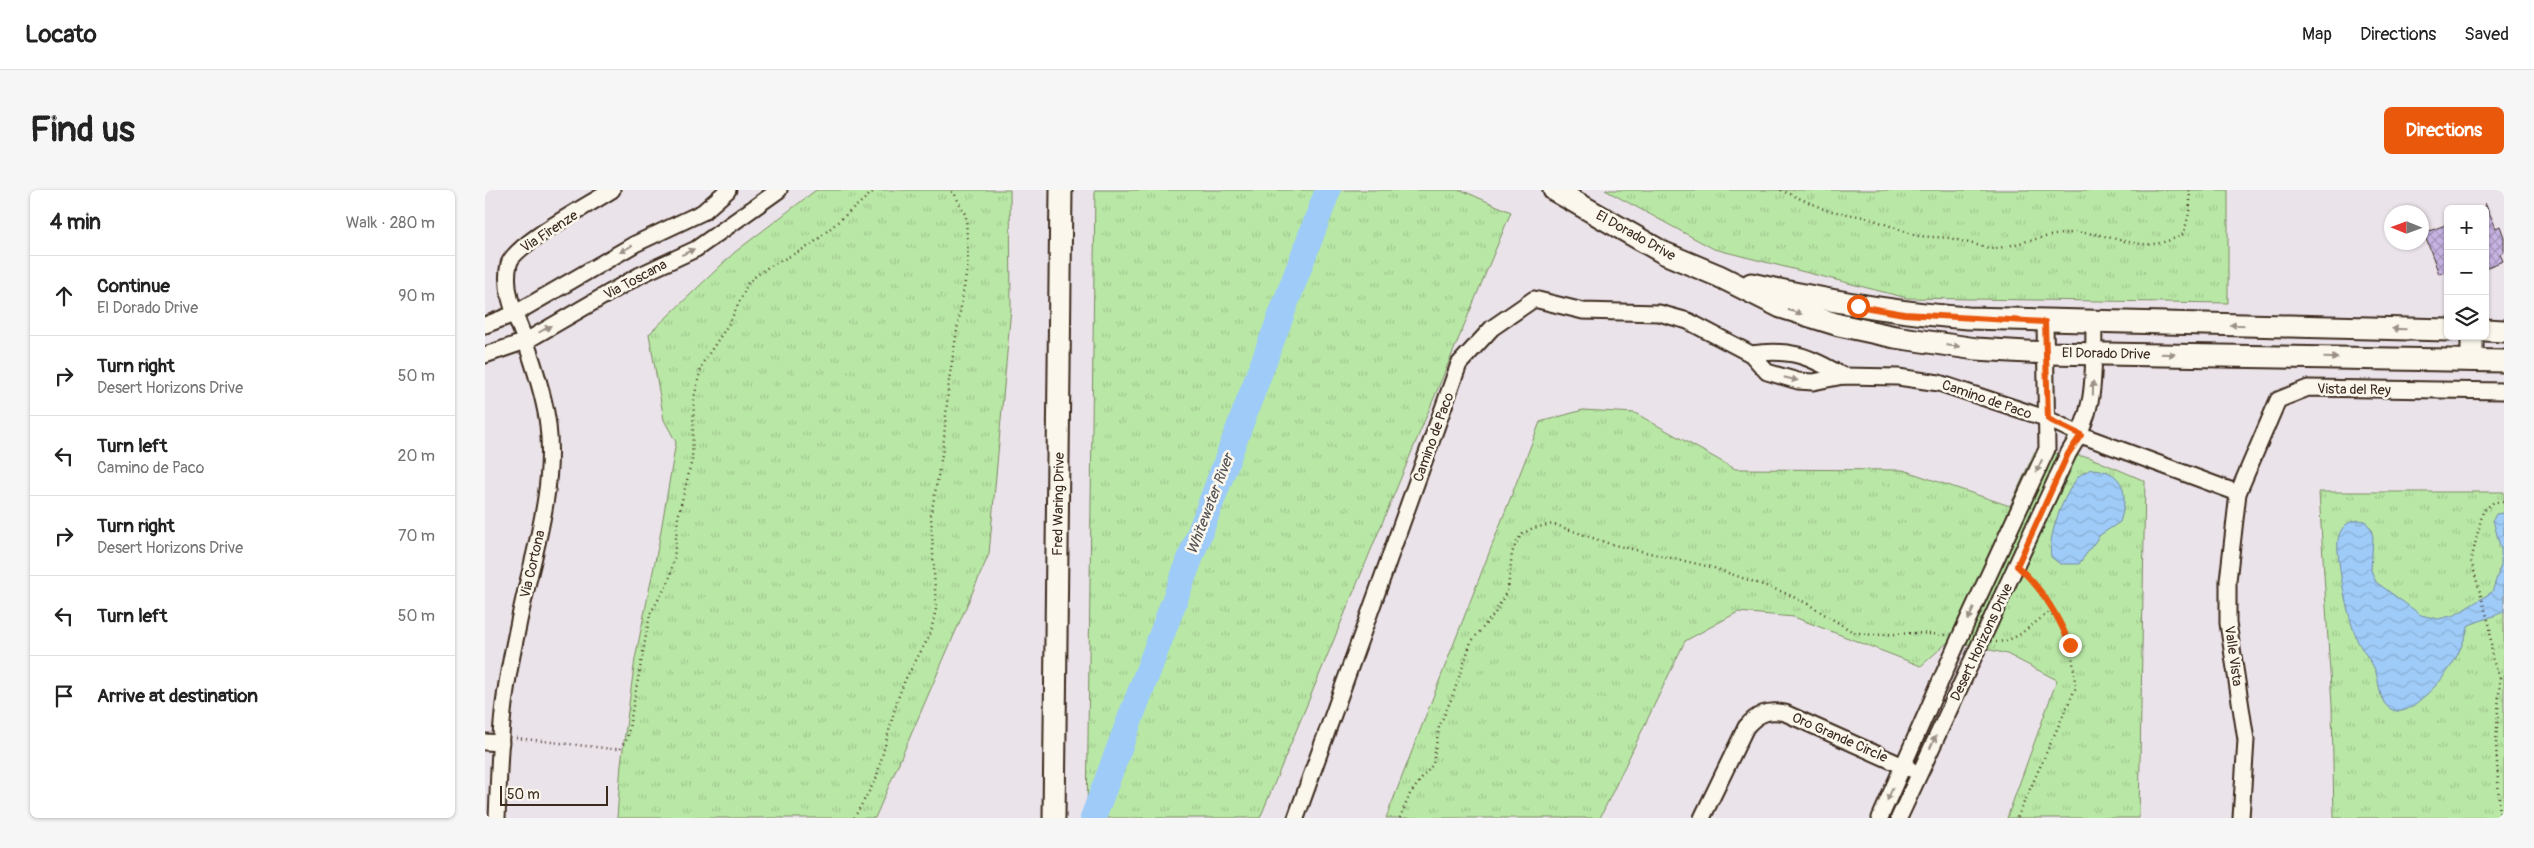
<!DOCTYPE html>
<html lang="en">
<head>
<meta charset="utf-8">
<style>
  :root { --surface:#fff; --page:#f6f6f6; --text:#222; --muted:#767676; --line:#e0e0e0; --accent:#ea580c }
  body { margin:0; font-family:Pangolin,sans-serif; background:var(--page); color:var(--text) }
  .controls { position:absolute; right:15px; top:15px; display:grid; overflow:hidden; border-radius:8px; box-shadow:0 1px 4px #0004 }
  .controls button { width:45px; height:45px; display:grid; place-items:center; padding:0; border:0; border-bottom:1px solid var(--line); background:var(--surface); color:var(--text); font:25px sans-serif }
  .compass { position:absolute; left:1899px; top:15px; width:45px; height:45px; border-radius:50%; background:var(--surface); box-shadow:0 1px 4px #0004; rotate:271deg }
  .scale { position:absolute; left:15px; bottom:12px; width:108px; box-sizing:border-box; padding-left:5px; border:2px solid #3b2a1e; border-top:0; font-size:14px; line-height:18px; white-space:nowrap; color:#3b2a1e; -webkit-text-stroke:4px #fbf7ec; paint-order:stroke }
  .stop { position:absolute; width:15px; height:15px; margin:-11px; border:4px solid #ea580c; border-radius:50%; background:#fff }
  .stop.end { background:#ea580c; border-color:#fff; box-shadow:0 1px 5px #0008 }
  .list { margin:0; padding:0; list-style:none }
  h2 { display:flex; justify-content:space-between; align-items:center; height:65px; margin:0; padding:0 20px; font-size:21px }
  h2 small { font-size:16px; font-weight:400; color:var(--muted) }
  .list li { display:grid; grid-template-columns:32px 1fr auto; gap:15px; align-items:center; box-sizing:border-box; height:80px; padding:0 20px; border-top:1px solid var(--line) }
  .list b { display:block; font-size:19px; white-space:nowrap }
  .list p { margin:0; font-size:16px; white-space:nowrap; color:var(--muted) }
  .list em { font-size:16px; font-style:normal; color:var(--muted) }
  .icon { flex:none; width:28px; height:28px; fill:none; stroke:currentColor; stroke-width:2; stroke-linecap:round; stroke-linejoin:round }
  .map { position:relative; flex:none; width:2019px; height:628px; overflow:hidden; border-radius:8px }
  header { display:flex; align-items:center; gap:30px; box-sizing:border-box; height:70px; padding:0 25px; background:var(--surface); border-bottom:1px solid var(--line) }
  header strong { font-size:24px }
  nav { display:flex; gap:28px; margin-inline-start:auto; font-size:18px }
  .intro { display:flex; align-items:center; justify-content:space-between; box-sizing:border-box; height:120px; padding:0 30px }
  h1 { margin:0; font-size:35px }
  .button { padding:12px 22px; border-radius:8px; background:var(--accent); color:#fff; font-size:18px; font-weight:700 }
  main { display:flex; gap:30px; padding:0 30px }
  aside { flex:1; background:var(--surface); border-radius:8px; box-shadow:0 1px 4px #0004 }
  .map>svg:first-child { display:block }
  .grass { fill:url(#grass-tufts); stroke:#7a8962 }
  .water { fill:url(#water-waves); stroke:#768ba1 }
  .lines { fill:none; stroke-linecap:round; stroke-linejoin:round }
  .river { stroke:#9ecbf8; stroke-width:26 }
  .building { fill:url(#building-cross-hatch); stroke:#3b2a1e }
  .street-casing { stroke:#3b2a1e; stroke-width:19 }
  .secondary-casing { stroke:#3b2a1e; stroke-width:25 }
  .path { stroke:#3b2a1e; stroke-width:2.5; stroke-dasharray:1 4; stroke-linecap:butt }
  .street { stroke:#fbf7ec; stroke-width:15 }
  .secondary { stroke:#fbf7ec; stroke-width:21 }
  .oneway { fill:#9b9085 }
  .route { stroke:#ea580c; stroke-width:6 }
  .labels { text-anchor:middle; stroke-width:5; stroke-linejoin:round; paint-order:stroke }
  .street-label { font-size:14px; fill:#3b2a1e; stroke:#fbf7ec }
  .water-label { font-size:15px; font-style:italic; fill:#545254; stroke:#fbf7ec }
</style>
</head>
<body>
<header>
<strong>Locato</strong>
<nav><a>Map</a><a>Directions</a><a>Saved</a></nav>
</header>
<div class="intro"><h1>Find us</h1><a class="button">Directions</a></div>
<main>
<aside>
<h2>4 min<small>Walk · 280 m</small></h2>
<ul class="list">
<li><svg class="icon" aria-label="ahead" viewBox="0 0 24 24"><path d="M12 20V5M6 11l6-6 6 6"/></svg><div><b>Continue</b><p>El Dorado Drive</p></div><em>90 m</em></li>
<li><svg class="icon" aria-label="right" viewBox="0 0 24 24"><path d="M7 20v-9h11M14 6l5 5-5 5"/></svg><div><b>Turn right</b><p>Desert Horizons Drive</p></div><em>50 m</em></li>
<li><svg class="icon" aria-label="left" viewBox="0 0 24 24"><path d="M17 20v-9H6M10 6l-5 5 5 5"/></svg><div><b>Turn left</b><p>Camino de Paco</p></div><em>20 m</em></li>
<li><svg class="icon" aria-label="right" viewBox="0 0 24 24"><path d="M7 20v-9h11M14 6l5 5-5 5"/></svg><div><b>Turn right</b><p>Desert Horizons Drive</p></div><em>70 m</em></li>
<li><svg class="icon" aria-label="left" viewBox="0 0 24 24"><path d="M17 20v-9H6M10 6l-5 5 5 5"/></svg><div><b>Turn left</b></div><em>50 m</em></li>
<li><svg class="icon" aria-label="arrive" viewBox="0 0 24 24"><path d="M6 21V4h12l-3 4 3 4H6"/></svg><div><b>Arrive at destination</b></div></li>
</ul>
</aside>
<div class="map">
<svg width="2019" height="628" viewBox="0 0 2019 628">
  <defs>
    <pattern id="grass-tufts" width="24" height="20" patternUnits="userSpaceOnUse" patternTransform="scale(1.25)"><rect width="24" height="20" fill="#b9e8a6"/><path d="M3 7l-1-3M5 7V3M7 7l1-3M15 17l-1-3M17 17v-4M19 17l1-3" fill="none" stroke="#a0c78e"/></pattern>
    <pattern id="water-waves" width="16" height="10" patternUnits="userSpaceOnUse" patternTransform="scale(1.25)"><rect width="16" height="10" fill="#9ecbf8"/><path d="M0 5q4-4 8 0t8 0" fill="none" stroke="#89aed4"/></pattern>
    <pattern id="building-cross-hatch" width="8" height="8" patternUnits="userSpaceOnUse" patternTransform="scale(1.25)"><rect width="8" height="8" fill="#c7b4e4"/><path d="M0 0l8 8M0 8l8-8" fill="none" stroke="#a393b8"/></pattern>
  </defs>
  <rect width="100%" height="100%" fill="#ebe3ea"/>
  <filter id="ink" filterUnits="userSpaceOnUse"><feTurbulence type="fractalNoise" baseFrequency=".02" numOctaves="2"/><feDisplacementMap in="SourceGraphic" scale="10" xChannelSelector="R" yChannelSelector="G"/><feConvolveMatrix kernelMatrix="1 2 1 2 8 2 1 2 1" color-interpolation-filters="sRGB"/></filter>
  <g filter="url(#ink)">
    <g class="grass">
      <path d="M331,0H525L526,118L504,364L390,628H132L136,574L150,469L174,352L191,252L179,230L164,144L250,62Z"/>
      <path d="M610,0H976L1026,22L775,628H602Z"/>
      <path d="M1120,0H1743V113L1422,108L1229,59Z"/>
      <path d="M1098,220L1150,223L1250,279L1418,280L1525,316L1550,261L1604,267L1660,291L1654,628H1522L1572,490L1522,464L1465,450L1436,476L1309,427L1253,422L1200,451L1115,628H901L1055,232Z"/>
      <path d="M1834,302H2019V628H1849L1847,515Z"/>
    </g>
    <g class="water">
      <path d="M1606,279C1640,280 1644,304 1635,332L1615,345L1594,374H1575L1566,367C1562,346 1579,304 1593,287C1596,284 1602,281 1606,279Z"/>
      <path d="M2019,323V422L1984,435C1976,463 1963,486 1941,505C1931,513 1921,525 1908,520C1893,515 1895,492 1890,480C1885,468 1875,459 1871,447C1863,428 1851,370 1853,350C1855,335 1867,328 1880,331L1886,339L1888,347L1886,380L1891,392L1936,425L1953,429L1970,425L2007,402L2016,375V360L2008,330L2011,324Z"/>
    </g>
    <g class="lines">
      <path class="river" d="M608,628L843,0"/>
    </g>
    <g class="building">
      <path d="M2000,13L2011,38L2015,36L2019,47V62L2015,64L2018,71L2000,78Z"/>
      <path d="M1963,34V81L1954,84L1939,43Z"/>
    </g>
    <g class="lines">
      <defs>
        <g id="street">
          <path d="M0,135L29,124L150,54L218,22L243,0"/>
          <path d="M1266,164C1305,158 1324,166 1358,186"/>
          <path d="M0,165L41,151L155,85L211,59L294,0"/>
          <path d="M0,552L16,553"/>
          <path d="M12,628C14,588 14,547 20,507C23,483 28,460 33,436C46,370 71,303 63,235C60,210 52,185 44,161C35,134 17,104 24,74C28,55 107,13 127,0"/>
          <path d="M811,628L974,174L1007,138L1049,109L1098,121L1174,123L1203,131L1266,164L1282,182L1313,191L1328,192L1358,186L1413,187L1454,193L1563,229L1596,245L1753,303"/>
          <path d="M1217,628L1261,537C1272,524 1283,519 1300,523L1425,579"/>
          <path d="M1395,628L1475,447L1562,259L1560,132"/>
          <path d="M1414,628L1583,264C1613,218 1608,184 1609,132"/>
          <path d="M1756,628L1761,550L1743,433V391L1753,303L1793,210L1823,198L2019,201"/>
        </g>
        <g id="secondary">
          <path d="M1069,0L1179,63L1234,86L1296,117L1354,135L1410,147L1491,159L1561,163L2019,171"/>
          <path d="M1266,94C1338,110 1409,123 1483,128L1963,140"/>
          <path d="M2000,140L2019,141"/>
          <path d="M1987,170V146"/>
          <path d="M569,628L576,0"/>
        </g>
      </defs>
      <use href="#street" class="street-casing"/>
      <use href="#secondary" class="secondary-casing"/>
      <g class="path">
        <path d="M1296,0L1341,20L1384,28L1432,46L1465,48L1503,58H1514C1537,53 1561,45 1586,43C1630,40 1654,69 1698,44C1703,29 1707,15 1704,0"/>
        <path d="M1541,384L1564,415L1568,424"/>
        <path d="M1511,452L1521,451L1534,445L1563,423C1585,428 1590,480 1590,499L1532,628"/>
        <path d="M31,548L128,559H135L142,549L165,424L184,391L189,369L193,327L207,270L209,208L217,174L245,132L264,91L282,78L326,55L390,0"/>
        <path d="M369,628L391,589L412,511L420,490L445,445L451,419L446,325L458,259L464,190L483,73L481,26L470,5L465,0"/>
        <path d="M915,628L925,604L948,574L954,537L968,505L986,452L1010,423L1023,399L1027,363L1031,353L1037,344L1048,338L1068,334L1125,354L1226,377L1298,402L1323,414L1368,442L1388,445L1431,443L1460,445"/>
        <path d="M2015,628L2011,554L2015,488L2007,468L2005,437L1986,371L1998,321L2009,312H2019"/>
      </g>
      <use href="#street" class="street"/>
      <use href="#secondary" class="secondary"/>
    </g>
    <defs><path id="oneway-solid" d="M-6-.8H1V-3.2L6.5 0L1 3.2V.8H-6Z" transform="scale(1.25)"/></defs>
    <g class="oneway">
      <use href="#oneway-solid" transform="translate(141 59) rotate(150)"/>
      <use href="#oneway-solid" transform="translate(203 62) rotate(-25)"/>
      <use href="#oneway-solid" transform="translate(1310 122) rotate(17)"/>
      <use href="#oneway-solid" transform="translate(1752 135) rotate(-179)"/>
      <use href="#oneway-solid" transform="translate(60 139) rotate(-30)"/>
      <use href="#oneway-solid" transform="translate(1914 139) rotate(-179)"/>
      <use href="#oneway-solid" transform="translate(1468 156) rotate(7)"/>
      <use href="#oneway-solid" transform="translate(1683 164) rotate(1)"/>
      <use href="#oneway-solid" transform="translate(1846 168) rotate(1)"/>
      <use href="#oneway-solid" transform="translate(1306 189) rotate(13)"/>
      <use href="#oneway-solid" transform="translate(1608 198) rotate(-89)"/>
      <use href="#oneway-solid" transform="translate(1554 276) rotate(115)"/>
      <use href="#oneway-solid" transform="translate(1486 424) rotate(115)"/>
      <use href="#oneway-solid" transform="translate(1448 552) rotate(-65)"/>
      <use href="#oneway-solid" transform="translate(1405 604) rotate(113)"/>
    </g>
  </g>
  <g class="lines" filter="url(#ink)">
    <path class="route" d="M1373,116L1419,124L1560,132L1563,229L1596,245L1583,264L1532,376C1556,397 1573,425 1585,455"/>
  </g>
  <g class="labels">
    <g class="street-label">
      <text transform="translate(64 41) rotate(-33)" y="5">Via Firenze</text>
      <text transform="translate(1151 45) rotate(29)" y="5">El Dorado Drive</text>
      <text transform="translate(150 89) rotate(-28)" y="5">Via Toscana</text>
      <text transform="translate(1621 163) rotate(1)" y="5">El Dorado Drive</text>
      <text transform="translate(1869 199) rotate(1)" y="5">Vista del Rey</text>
      <text transform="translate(1502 209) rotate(19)" y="5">Camino de Paco</text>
      <text transform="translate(948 247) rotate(-70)" y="5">Camino de Paco</text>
      <text transform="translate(573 314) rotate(-89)" y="5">Fred Waring Drive</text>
      <text transform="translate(47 374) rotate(-77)" y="5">Via Cortona</text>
      <text transform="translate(1496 452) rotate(-65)" y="5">Desert Horizons Drive</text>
      <text transform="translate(1749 466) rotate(82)" y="5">Valle Vista</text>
      <text transform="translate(1355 547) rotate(24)" y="5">Oro Grande Circle</text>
    </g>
    <g class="water-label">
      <text transform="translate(725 314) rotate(-69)" y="5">Whitewater River</text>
    </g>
  </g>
</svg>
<div class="controls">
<button>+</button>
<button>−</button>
<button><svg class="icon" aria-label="layers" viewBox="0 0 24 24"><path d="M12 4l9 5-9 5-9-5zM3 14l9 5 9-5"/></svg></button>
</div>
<svg class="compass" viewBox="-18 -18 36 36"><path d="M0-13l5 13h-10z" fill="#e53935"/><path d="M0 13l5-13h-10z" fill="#767676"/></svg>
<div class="scale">50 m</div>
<div class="stop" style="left:1373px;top:116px"></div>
<div class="stop end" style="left:1585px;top:455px"></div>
</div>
</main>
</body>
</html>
